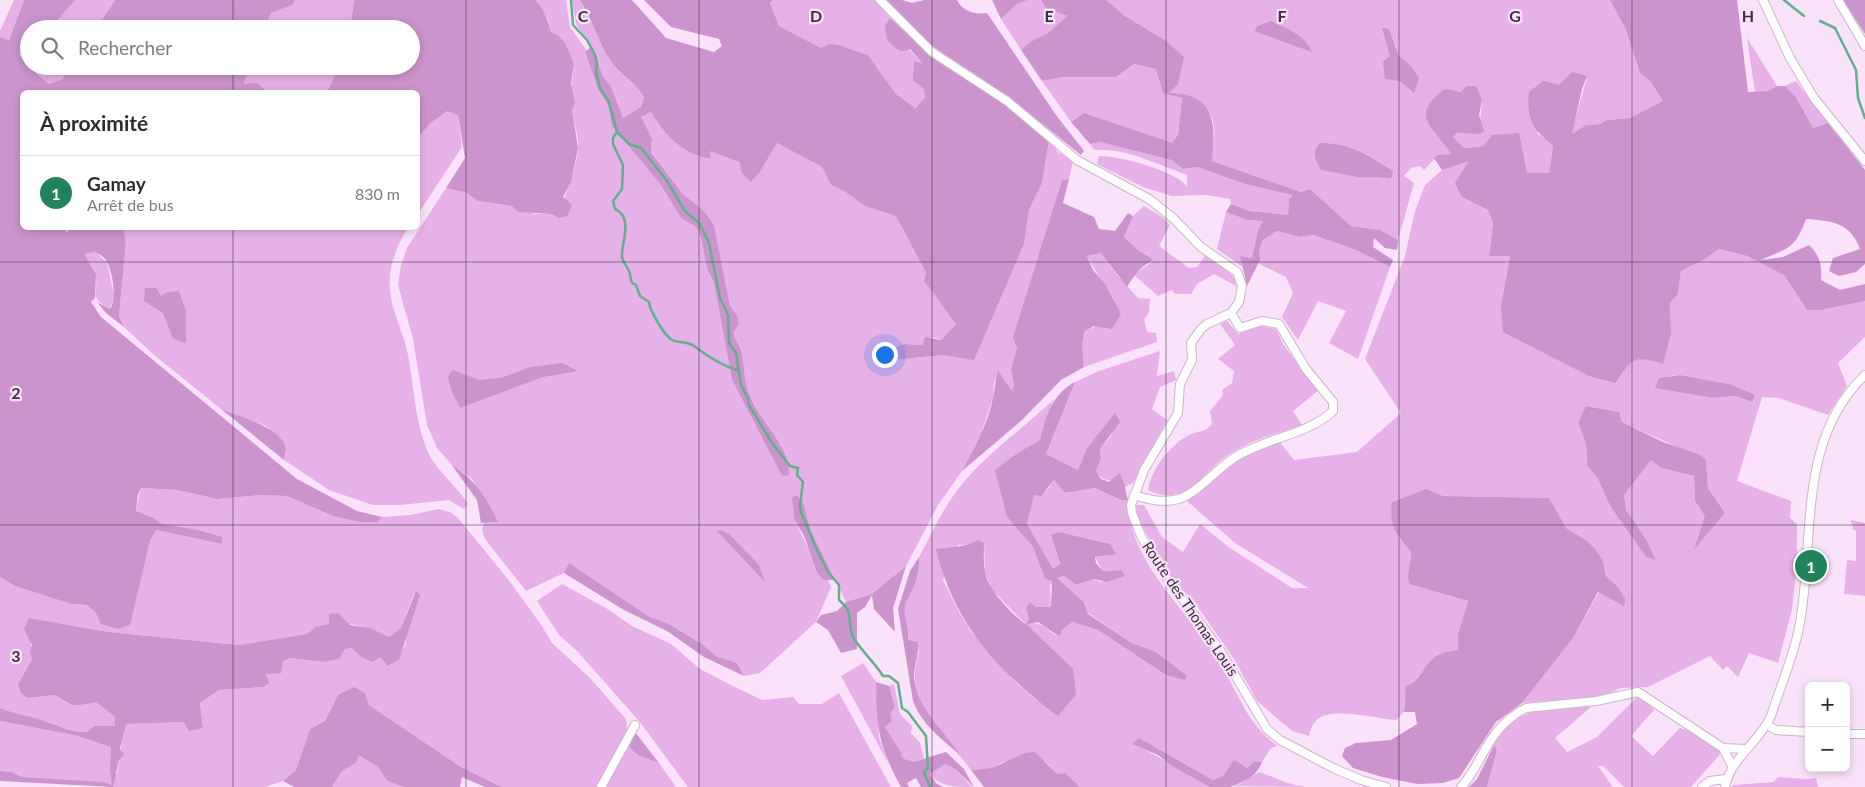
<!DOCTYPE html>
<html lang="fr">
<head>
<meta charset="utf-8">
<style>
  :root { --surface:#fff; --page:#f2f2f3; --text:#2b2b33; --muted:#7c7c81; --line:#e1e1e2; --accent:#20835c }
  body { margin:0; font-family:Lato,sans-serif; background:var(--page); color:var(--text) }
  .controls { position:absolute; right:15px; bottom:15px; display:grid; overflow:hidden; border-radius:8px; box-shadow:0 2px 8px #0003 }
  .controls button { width:45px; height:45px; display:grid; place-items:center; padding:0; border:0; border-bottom:1px solid var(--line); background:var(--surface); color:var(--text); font:25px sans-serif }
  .you { position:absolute; left:884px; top:354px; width:18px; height:18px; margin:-12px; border:4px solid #fff; border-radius:50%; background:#1a73e8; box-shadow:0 0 0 8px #1a73e833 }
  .badge { display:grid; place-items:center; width:32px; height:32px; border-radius:50%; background:var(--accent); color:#fff; font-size:16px; font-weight:700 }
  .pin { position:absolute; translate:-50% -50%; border:2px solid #fff; box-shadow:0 1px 5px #0006 }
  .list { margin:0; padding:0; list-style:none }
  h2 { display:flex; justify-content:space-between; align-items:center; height:65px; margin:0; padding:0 20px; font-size:21px }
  h2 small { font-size:16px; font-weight:400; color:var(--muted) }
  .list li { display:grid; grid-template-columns:32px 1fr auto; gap:15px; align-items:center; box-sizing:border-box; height:75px; padding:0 20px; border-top:1px solid var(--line) }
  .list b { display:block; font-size:19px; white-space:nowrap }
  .list p { margin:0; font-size:16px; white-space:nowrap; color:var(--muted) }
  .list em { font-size:16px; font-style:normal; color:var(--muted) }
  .icon { flex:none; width:28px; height:28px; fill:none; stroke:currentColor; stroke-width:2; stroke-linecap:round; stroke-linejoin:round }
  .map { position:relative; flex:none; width:1865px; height:787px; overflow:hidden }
  .search { position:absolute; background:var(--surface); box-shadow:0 2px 8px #0003; left:20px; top:20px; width:400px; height:55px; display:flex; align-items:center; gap:12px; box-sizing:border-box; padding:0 18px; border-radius:28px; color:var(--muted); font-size:19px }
  .panel { position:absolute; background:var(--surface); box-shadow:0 2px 8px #0003; left:20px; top:90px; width:400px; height:140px; border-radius:8px }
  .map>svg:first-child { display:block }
  .green { fill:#e6b1e6; fill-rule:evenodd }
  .forest { fill:#cb94cc }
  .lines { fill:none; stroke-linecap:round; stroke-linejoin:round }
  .stream { stroke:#5fb18b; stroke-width:2.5 }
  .minor-casing { stroke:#cdb5cc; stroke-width:10 }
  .minor { stroke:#fff; stroke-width:8 }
  .grid { fill:none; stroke:#3a313a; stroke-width:1; stroke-opacity:0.55 }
  .labels { text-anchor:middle; stroke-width:4.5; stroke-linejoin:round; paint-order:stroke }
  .street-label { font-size:15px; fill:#3a313a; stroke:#fae2fa }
  .grid-label { font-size:16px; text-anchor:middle; font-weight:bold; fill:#3a313a; stroke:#fae2fa; stroke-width:4.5; stroke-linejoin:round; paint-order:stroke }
</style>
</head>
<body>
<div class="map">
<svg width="1865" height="787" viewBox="0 0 1865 787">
  <rect width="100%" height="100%" fill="#fae2fa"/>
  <g class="green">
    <path d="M14,0H24L9,40L0,37V31Z"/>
    <path d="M75,0H115L96,29H50Z"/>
    <path d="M295,0H354L350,29H264L271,13L293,5Z"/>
    <path d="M535,0H566L570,27L587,51L585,52L598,89L608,105L612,126L660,184L681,218L696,227L701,237L707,269L714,283L732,380L782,476L781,445L765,425L750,397L744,380L741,352L733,333L737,315L730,306L714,225L704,211L682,193L651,151L652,139L640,117L651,112C664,135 684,155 711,159L710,150L739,162L742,173L760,172L777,143L822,167L831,185L844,191L865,206L896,216L926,273L924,282C937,295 944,310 956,324L941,340L933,337L923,345L904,344L891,349L894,360L943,355L974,359L1024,244L1029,210L1042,183L1049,141L1058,152L1073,161L1069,179L1062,180L1023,306L1017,348L1011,369L1014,385L1012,391L998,372L994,383L993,398L981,434L962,471L938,505L906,566L872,594L846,602L811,531L803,502L795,521L823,580H828L831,587L816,622L760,673L744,676L737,663L716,656L702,644L669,624L648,616L569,564L564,573L526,591L485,539L482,530L484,523L498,522L472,479L451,464L437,448L427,425L413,339L398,285L401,265L407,248L446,188L467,193L478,201L512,206L535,214H551L559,218C564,194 576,172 578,148C579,135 573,122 572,110C571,95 572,78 574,64L558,35L551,32L548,19Z"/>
    <path d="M572,0H580C593,20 598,43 612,63C621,77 637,83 644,98L641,107L623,118L611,86L603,77L592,47L576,24Z"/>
    <path d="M774,0H875L890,18L885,25L923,64L925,99L914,108L896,94L868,55L839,45L821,48L779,26L770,1Z"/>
    <path d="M1028,0H1041L1046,7L1067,16L1048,33L1030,42L1021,50L1001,19L1017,4Z"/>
    <path d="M1106,0H1610L1626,30L1640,73L1651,82L1664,101L1630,118L1607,120L1600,124L1586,125L1571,135L1587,77L1537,133L1553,146L1549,173H1527L1484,146L1464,148L1453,137L1457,133L1479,134L1482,100L1441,137L1451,154L1438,155L1424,170L1420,166L1411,168L1404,176L1414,183L1398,240L1380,230L1351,226L1310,189L1301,192L1212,161C1215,136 1220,111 1193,99C1185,95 1180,93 1170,94L1182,98L1178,135L1172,144L1084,113L1071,122L1042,81L1063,77H1116L1134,64L1156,69L1165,40L1125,16ZM1320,143C1348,142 1370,156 1393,171L1377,178L1321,170Z"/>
    <path d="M1747,38L1777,86L1768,91L1755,92Z"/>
    <path d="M29,48V66H66L63,79L49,84L26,65L18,54Z"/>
    <path d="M249,66H339L327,92H264V89L244,84Z"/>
    <path d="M1796,81L1828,123L1813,128L1796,97L1785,86Z"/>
    <path d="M447,110L458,115L462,147L418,214V137L432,122Z"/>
    <path d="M1100,142L1171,160L1183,169L1197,167L1245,184L1294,195L1289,199L1288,215L1250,211L1231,204L1230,199L1206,195L1172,196L1143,187L1097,164L1099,156C1120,156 1173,170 1187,186V175C1159,165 1125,147 1094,150L1090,144Z"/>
    <path d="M1469,160L1462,197L1488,210L1493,223L1489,256L1510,255L1501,306L1616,383L1626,366L1632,361L1644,358L1671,333L1670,303L1678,294L1681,271L1705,259L1719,249L1747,256L1784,275L1807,310H1821L1865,301V337L1838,363L1847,386L1828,415L1779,398L1762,397L1737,481L1791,501L1790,518L1797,524V564L1792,609L1778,663L1749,653L1738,677L1727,666L1723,670L1710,656L1648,687L1621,688L1599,697L1522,703L1573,638L1599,592L1618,587L1606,576L1603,561L1586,540L1566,528L1559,519L1549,498L1443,496L1426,489L1392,502L1398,537L1411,552C1411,563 1406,574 1409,584L1468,601L1458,634V650L1438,655L1410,685L1404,702V712L1396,720C1377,718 1343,710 1325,715C1315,718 1311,727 1309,736L1292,731L1257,701L1234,659L1193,600L1170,578L1138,518L1136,505H1144L1162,537L1183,552L1200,524L1230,548L1292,588H1308L1235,543L1187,501L1234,461L1279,441L1294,460L1357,452L1401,413L1365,359L1405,256L1415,211L1425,185L1442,170ZM1680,375L1729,384L1752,402L1735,396L1714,398L1668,376ZM1586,406L1619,412L1622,422L1706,460L1708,488L1725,513L1695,549L1706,516L1695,501L1694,476L1661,468L1651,459L1624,495L1626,510L1646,539L1656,560L1646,557L1610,506L1598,479L1587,465L1586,444L1578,422Z"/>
    <path d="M1144,206L1162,217L1170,225L1159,246L1189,268L1197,267L1205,256C1215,263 1236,271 1236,286L1214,274L1197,284L1191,294H1175L1172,290L1158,296L1134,275L1154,260L1138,250L1124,237L1133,216Z"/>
    <path d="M1226,212L1247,220L1263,221L1258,230L1252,258L1241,256L1244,268L1217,249Z"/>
    <path d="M123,228H408C397,245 388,266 390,288C391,309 401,327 406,346C415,383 413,419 429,454C436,470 458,487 468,504L464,509L449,500L400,505H373L329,490L284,460L286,448L266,426L221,409L154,355L124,327L119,316L126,242Z"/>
    <path d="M1277,231L1299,237L1312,235L1356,250L1390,267L1358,359L1329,343L1346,311L1318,301L1298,340L1282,317L1293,293L1286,277L1259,264V250L1263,240Z"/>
    <path d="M95,252L107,262L114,295L110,309C89,297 98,296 96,276C95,269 87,260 83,254Z"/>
    <path d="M1101,253L1117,275L1138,298L1150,299L1149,312L1144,319L1147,332L1156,333L1157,342L1084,367L1082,346L1084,332L1121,314L1087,256Z"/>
    <path d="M1227,321L1238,334L1262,326L1276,329L1283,344L1318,391L1293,411L1302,425C1279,433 1254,439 1233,452C1203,469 1188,510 1148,490C1152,468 1169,446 1189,435C1199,430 1203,434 1212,424L1210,411L1223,395L1222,390L1232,383L1234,371L1218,359L1235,345L1220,324Z"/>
    <path d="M1160,351L1157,376L1174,371L1176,380L1160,387L1152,409L1167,420L1133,483L1123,488V478C1110,481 1104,483 1096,471L1101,458L1100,449L1111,436L1115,414L1087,448L1078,470L1046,454L1075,382L1099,371Z"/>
    <path d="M1054,399L1043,427L1040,440L1019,452L1007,517L1033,547L1045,578L1052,581L1050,587L1051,608L1036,607L1030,602L1029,619L1025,623C1047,622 1044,630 1060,637L1062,630L1072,622L1098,630L1166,675L1186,676L1156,652L1132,643L1088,613L1084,602L1057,578L1064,576L1076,585L1094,579L1101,582L1125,576L1122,570L1103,571L1095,557L1108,555L1078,538L1058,532L1051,535L1060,565L1053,570L1027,524L1034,494L1048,489L1054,480L1065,493L1095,488L1121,500H1128C1128,558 1181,605 1212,650C1235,683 1244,723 1278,746L1271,748L1262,762L1254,761L1247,768L1234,761L1223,776L1213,780L1151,745L1132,744C1160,756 1184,772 1210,787H1080L1057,774L1045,761L1003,762L993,768L971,770C957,752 920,710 916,689C913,675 916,663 919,650L908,640C910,627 903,618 905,605C905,601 908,599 910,595C916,584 920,569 919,557C929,539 938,519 949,502C975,461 1020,432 1054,399ZM984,543L985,572L992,590L1045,644L1076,695L1065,708L1036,700L1015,682L972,633L959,612L943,580L958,545Z"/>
    <path d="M141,488L177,490L217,499L261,495L287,496L333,516L376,522L382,517L410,515L439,509L450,512L458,518L507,578L542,626L552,643L590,678L626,719C631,741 608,768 597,787H502L461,767L369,705L365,693L338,695L325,721L310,729L296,770L283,781L265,787H113L22,777L12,772L0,771V721L78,736L112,747L110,769L117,774L125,724L184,722L203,727L200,703L219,690L263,687L265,674L283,661L291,658L323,662L345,649L353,648L360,656L380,657L386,666L405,646L415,591L401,628L389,637C365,625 331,615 307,634L239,645L109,632L29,618L32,659L18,684L27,698L56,695L67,703L96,702L115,717V726H94L87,732C71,731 60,726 45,721C31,716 15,714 0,708V577L15,586L71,604L87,605L96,613L156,530L222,544L162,524L152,517L136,511Z"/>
    <path d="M1851,520L1865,523V596L1844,594L1847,560L1856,561V531L1853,529Z"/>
    <path d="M562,584L606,608L632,626L671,644L700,669L733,686L762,700L793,697L799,704H822L839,693L891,787H688L639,721L577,651L559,635L537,601Z"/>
    <path d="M863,663L876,682L879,738L888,763L841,676Z"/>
    <path d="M894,684L900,714L912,726L911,733L920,743L924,758L913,762L902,758L901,752L885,727L892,721L890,714L895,707L889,686Z"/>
    <path d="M1637,697L1643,699L1654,710L1631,736L1653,756L1680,728L1690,731L1722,752L1691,787H1624L1603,766H1598L1613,787H1487L1497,750L1494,745C1517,704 1550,708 1591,707L1555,738L1567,752L1597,737Z"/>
    <path d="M629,747L639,756L659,763L676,787H604Z"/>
    <path d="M359,754L378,767L387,781L404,787H332L342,771L356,763Z"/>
    <path d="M945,764L954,768L972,787C955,787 940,787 930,774Z"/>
    <path d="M1259,772C1275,777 1288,785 1306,787L1229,786L1240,784Z"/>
    <path d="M1778,777L1806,779L1816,778L1818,787H1733V785L1774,782Z"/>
  </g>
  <g class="forest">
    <path d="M24,0H75L50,29H29V48L19,54L26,65L49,84L63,79L66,66H249L244,84L257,83L264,89V92H22V228H63L67,232L70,228H123L126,242L119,316L124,327L106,313L97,302L110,309C117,298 113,274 107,262C105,257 100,255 95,252L84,254L96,274L95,298L91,302L101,317L297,479L357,511L382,517L377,522H360L333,516L287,496L261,495L217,499L177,490L141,488L138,495L136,511L152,517L162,524L198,530L222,537V544L156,530L150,540L130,625L118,629L101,624L96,613L87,605L71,604L15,586L0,577V37L9,40Z"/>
    <path d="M115,0H295L293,5L271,13L264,29H96Z"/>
    <path d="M354,0H535C544,9 548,20 551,32L558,35L565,43L574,64L571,83L575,103L572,110L578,148L571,182L563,197L572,205L567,216L559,218L551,214L518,212L512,206L478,201L467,193L446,188L465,158L458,115L447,111L432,122L418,137V92H327L339,66H411V29H350Z"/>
    <path d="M580,0H632L666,38L714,52L722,46L719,39L671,27L644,0H774L770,2L779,26L821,48L829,44L839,45L868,55L896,94L915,108L925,98L924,89L913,80L914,61L923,64L910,49C899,55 895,47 887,40L885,25L890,18L924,49L1015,112L1049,141L1042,183L1029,210L1024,244L974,360L943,355L894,360L891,349L904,344L923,345L925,337L941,340L956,324C944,310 937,295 924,282L926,273L896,216L865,206L844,191L831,185L822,167L777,143L760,172L751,182L742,173L739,162L710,151L711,159C684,155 664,135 651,112L641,117L652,139L651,152L682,193L704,211L714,225L730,306L737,315L739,324L733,333C735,339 739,345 741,351C745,366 743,381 750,396C760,423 790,445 789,475L782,476L732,380L714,283L707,269L701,237L696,227L681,218L660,184L612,126L608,105L598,89L585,52L592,46L603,77L611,86L623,118L641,107L644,98C637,83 621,76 612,63C598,43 593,20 580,0Z"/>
    <path d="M885,0H902L912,3L924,0H957C962,11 975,15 987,13L1056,115L1084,151L1081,155L1015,102L928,43Z"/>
    <path d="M992,0H1028L1017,4L1001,19Z"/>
    <path d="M1041,0H1106L1125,16L1165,40L1184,57L1178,84L1169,93C1216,93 1216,125 1212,161L1301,192L1310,189L1351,226L1380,230L1398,240L1397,250L1385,248L1374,238L1373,247L1393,260L1390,267L1356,250L1313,235L1299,237L1277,231L1263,240L1259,250L1260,260L1247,286L1240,256L1252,258L1258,230L1263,221L1247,220L1226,212L1231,204L1250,211L1288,215L1289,199L1293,195L1245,184L1197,167L1183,169L1171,160L1100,142L1090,144L1071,122L1084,113L1172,143L1178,135L1182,98L1163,93L1156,69L1134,64L1116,77H1063L1042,81L1021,50L1030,42L1048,33L1067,16L1045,7Z"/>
    <path d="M1610,0H1737L1748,92L1768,91L1777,86H1785L1796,97L1813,128L1828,123L1865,170V264L1856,272L1839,276L1829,271L1833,258L1860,249C1850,222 1832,221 1806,219C1795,250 1787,248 1761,260L1783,257L1809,245C1820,256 1822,265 1821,280L1840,290L1865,284V301L1821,310H1807L1784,275L1747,256L1719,249L1705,259L1681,271L1678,294L1670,303L1671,333L1663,364C1635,355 1631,358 1616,383L1589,376L1503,332L1501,306L1510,256H1489L1493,223L1488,210L1462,197L1455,183L1469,161L1442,170L1434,158L1438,155L1451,154C1435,127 1407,117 1445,89L1461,92L1467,86H1476L1482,100L1479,115L1484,131L1480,134L1457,133L1453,137L1464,148L1484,146L1492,135L1519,133L1527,173H1549L1553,146C1533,130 1526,118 1529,92L1543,81L1559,85L1572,72L1587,76L1582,89L1572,134L1586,125L1600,124L1607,120L1630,118L1663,101L1651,82L1640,73L1626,30Z"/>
    <path d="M1843,0H1865V34Z"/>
    <path d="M1271,21C1288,29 1305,35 1312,52L1254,31L1258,26Z"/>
    <path d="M1382,28L1389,29L1398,55L1412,67L1419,78L1414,93L1400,81L1385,79L1383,62L1390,56Z"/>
    <path d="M1320,143C1348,142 1370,156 1393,171L1391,178L1358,177L1321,170C1315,159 1311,153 1320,143Z"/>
    <path d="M1069,179L1063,203L1094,217L1099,229L1115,231L1128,213L1133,216L1124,237L1138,250L1154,260C1142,265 1134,275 1127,287L1101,253L1087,256L1093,270L1105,284L1121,314L1112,329L1094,326L1084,332L1082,346L1084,367L1061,380L1021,421L962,471C974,448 988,424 993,398C995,389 995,381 998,371L1012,391L1014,385L1011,369L1017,348L1013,337L1062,180Z"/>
    <path d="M145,288H156L161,296L168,292L179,291L186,311V343L173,339L163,313L144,301Z"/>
    <path d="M562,363L578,371L543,377L460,408L451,390L448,376L453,370L479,380L501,378L531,367Z"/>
    <path d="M1680,375L1729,384L1755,395L1752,402L1735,396L1714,398L1655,388L1659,378Z"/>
    <path d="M1075,382L1046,454L1078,470L1087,448L1115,413L1120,422L1100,449L1101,458L1096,471L1101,479L1109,482L1119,473C1125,480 1125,491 1128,500H1121L1095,488L1065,493L1054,480L1041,496L1034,495L1027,524L1053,569L1060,564L1051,535L1058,532L1110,544L1116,554L1095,557L1096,563L1103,571L1122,570L1125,576L1107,582L1094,579L1076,585L1064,576L1057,578L1084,602L1088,614L1132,643L1156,652L1187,676L1185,680L1166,675L1098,630L1072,622L1062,630L1060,637L1038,622L1026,624L1073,669L1076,695L1058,716C997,671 954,624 936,549C951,547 966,547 978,540L984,543C984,552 983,562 985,571C987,589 1011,613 1025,624L1029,619L1026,608L1030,602L1036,607H1051L1052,581L1045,579L1033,547L1007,517L995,470L1019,452L1040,440C1045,417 1053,393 1075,382Z"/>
    <path d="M1586,406L1619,412L1622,422L1663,442L1698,454L1706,460L1708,488L1725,513L1694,550L1705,516L1695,501L1694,476L1661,468L1651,460L1624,495L1626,510L1646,539L1656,560L1646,557L1610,506L1598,479L1587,465L1586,444L1578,422Z"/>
    <path d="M221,409C238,416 283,428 286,449C286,452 284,457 284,460Z"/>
    <path d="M451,464C478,483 484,494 498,522L481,523L477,500Z"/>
    <path d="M1426,489L1443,496L1549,498L1566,528L1586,540L1595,549L1603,561L1606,576L1618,587L1625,599L1624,606L1598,592L1573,638L1522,703L1496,722L1459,778L1443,783L1418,784L1382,777L1353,768L1342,756L1345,748L1356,743L1391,740L1417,724L1415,712H1404L1406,686C1420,682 1425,662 1438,655C1444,652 1452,651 1458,650V634L1468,601L1409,584C1406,574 1411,563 1411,552C1396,534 1389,527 1392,502Z"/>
    <path d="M796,495L803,502L811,531L835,580H823L817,572L804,536L795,521L792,498Z"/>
    <path d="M721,530L729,534L759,565L765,582L717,531Z"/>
    <path d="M919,557C920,569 916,584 910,595C909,599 905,601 905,605C903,618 910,627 908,640L918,642C919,653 915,662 914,673C913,705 944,730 960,755C942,739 922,725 913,701L898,609L910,571Z"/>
    <path d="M569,563L648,616L669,624L702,644L716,656L737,663L744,676L704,657L667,631L624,610L564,573Z"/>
    <path d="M906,566L893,608L895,632L874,609L872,595L865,607L857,613V649L841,653L828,630L816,622L821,615L837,611L846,602L872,594Z"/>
    <path d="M416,591L420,595L399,660L387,666L380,657L372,662L360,656L352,648L345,649L339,659L323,662L291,658L283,661L281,673L266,674L269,683L263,687L219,690L200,703L203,728L189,731L184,722L126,724L120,749L124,754L119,760L113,787L0,781V771L12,772L22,777L102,782L112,785L110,769L111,747L78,736L0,721V708C15,714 31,716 45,721C60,726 71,732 87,732L94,726H115V717L96,702C76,706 73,708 56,695L27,698L21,693L18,684L32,659L30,651L32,645L24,629L29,618L109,632L239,645L307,634L316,627L329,624V614L338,613L350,625L370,628L389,637L401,628Z"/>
    <path d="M876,682L889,686L895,707L890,714L892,721L885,727L901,752L902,758L913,762L946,752L964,769L974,787L954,768L945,764L930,774L936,783L943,787H921L916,778L907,783L909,787H901C878,745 877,728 876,682Z"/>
    <path d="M354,687L365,693L369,705L461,767L502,787H485L462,777L460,787H404L387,781L378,767L359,755L356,763L342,771L332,787H294L283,781L296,770L310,729L325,721L338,695Z"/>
    <path d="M635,732L659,763L639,756L629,747Z"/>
    <path d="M1139,738L1213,780L1223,776L1234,760L1247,768L1254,761L1262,762C1257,776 1244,783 1230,786L1233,787H1210L1172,766L1158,755L1132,744Z"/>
    <path d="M1494,745L1497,750L1487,787H1469L1477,779Z"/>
    <path d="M1035,752L1057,774L1065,773L1080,787H984L971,770L992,768L1025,753Z"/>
  </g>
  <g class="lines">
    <g class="stream">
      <path d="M571,0L573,25L587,40L595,55L597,63L596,72L600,88L609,102L617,132L629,144L641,148L667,181L685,211L700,224L709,243L720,298L728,315L729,343L736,353L741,385L748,398L749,405L772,443L790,466L798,468L797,475L803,482L800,505L801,512L817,550L828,572L839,585V600C855,614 847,619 852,635C856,645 876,664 883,676H889L898,683L902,708L908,712L926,736L928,768L924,772L930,787"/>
      <path d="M1784,0L1804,16"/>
      <path d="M1820,21L1835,28L1856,70L1858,98L1865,118"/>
      <path d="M617,132L613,138V144L623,165L622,189L613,201L615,209C634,218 621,243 622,257C623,262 627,267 629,271C631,275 630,279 632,283L636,285L640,296L649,302C650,311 664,335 672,340C678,343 687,341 694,346C707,356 720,365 737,370"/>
    </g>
    <defs>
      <g id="minor">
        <path d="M880,0L932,52L1007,101L1077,160L1149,199L1173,218L1201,247L1237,272L1242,286L1239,302L1231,313L1207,324L1201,329L1191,343L1192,360L1180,384L1178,413L1144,470L1131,505L1132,513L1141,536L1159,567L1220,650L1267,729L1280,740L1333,768L1361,780L1386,787"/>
        <path d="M1763,0L1790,58L1814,98L1865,161"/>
        <path d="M1838,0L1865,46"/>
        <path d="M1134,495C1149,500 1163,503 1179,499C1199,492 1218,467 1237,456C1267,438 1309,434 1333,411V402L1306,369L1279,324L1262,321L1240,328L1231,313"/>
        <path d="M1767,725L1776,730L1809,732"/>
        <path d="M1846,734H1865"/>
        <path d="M1723,748L1747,749"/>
        <path d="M601,787L635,725"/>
        <path d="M1461,787C1468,780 1473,771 1478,762C1491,738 1502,720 1526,708L1596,701L1638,692L1723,748L1732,766"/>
        <path d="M1702,787L1710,781L1726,779"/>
        <path d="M1725,787C1731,757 1759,743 1771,716C1780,687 1793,658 1799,628C1816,542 1795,442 1865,375"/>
      </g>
    </defs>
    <use href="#minor" class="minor-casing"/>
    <use href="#minor" class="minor"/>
  </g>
  <path class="grid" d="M233,0V29M466,0V787M699,0V787M932,0V787M1166,0V787M1399,0V787M1632,0V787M233,66V92M233,228V787M0,262H1865M0,525H1865"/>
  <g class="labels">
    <g class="street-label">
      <text transform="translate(1190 609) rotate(56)" y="5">Route des Thomas Louis</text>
    </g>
  </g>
  <g class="grid-label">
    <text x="583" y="22">C</text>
    <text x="816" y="22">D</text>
    <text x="1049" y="22">E</text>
    <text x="1282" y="22">F</text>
    <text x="1515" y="22">G</text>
    <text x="1748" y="22">H</text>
    <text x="16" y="399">2</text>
    <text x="16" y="662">3</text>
  </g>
</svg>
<div class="controls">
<button>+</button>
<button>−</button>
</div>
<div class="you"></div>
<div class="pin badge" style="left:1811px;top:566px">1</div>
<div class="search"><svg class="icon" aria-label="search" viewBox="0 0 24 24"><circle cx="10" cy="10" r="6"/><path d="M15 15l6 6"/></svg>Rechercher</div>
<section class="panel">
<h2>À proximité<small></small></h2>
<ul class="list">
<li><span class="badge">1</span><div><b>Gamay</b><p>Arrêt de bus</p></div><em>830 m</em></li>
</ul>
</section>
</div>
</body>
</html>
